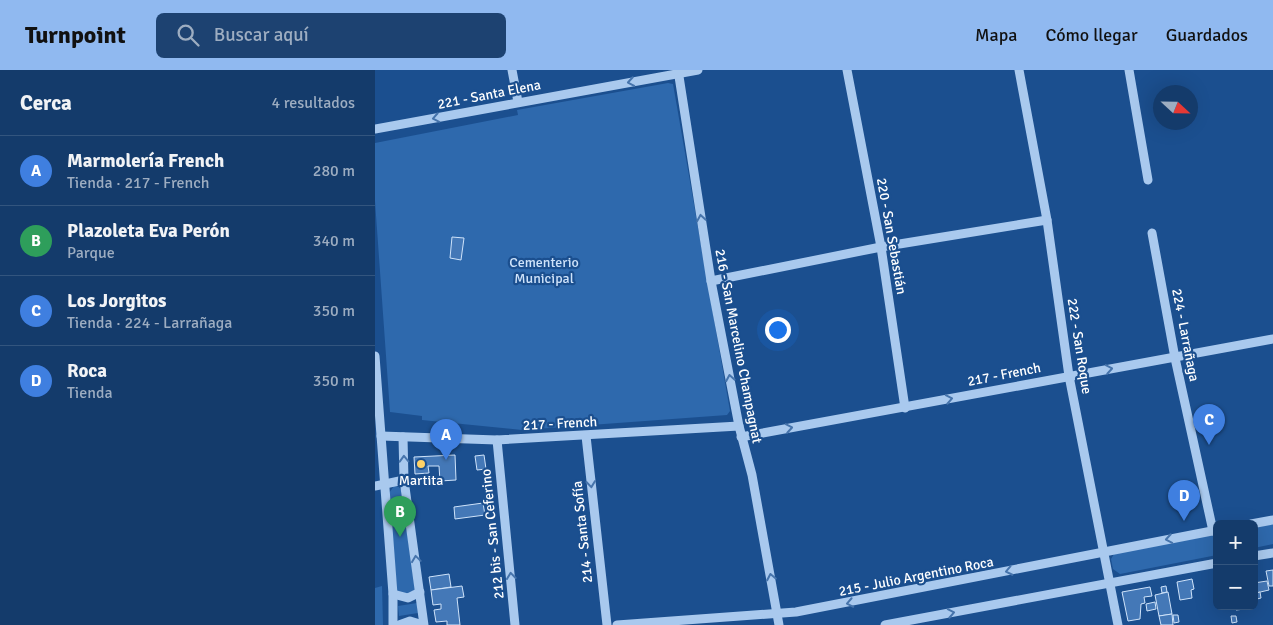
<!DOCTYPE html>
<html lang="es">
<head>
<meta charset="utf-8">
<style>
  :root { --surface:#143b6b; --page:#1d4271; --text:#f1f3f6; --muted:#9dadc1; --line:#33557e; --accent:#90b9f0 }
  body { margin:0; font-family:Signika,sans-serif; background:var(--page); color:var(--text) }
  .controls { position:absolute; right:15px; bottom:15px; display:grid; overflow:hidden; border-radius:8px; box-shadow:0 5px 20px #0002 }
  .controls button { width:45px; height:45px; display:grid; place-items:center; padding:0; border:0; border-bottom:1px solid var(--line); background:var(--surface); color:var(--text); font:25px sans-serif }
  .compass { position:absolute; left:778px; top:15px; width:45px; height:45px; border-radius:50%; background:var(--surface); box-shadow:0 5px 20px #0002; rotate:112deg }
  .you { position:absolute; left:402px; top:259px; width:18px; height:18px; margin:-12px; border:4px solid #fff; border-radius:50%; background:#1a73e8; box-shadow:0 0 0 8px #1a73e833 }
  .badge { display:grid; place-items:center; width:32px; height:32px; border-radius:50%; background:var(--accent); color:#fff; font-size:16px; font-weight:700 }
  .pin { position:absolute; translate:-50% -41px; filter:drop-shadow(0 1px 2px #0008) }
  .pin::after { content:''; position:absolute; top:26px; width:18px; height:15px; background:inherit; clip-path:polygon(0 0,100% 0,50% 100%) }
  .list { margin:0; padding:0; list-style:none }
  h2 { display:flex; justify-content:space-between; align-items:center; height:65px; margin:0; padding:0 20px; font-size:21px }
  h2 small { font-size:16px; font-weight:400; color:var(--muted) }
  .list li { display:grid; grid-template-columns:32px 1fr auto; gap:15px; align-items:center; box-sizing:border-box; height:70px; padding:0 20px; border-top:1px solid var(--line) }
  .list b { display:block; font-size:19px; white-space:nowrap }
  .list p { margin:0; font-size:16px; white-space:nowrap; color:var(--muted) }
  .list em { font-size:16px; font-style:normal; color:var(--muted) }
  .icon { flex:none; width:28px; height:28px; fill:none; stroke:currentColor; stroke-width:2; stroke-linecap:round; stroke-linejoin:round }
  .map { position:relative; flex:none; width:898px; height:555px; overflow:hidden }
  header { display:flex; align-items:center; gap:30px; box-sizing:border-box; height:70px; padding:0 25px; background:var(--accent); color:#111 }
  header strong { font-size:24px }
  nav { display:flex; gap:28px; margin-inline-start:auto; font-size:18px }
  .search { width:350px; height:45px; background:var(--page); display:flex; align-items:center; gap:12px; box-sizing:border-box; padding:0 18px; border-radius:8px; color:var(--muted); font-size:19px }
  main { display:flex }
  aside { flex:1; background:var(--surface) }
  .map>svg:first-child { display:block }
  .green { fill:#2e69ad }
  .building { fill:#4478b7; stroke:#cfe3fa }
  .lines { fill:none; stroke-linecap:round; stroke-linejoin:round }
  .minor { stroke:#a9c9ee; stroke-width:9 }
  .oneway { stroke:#4674ac }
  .poi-dot { fill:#ffd166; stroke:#1b4f8f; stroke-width:2 }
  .labels { text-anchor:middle; stroke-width:4.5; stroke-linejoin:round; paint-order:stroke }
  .street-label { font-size:14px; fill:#fff; stroke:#1b4f8f }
  .park-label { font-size:14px; fill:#cfe3fa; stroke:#1b4f8f }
  .poi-label { font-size:14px; fill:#fff; stroke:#1b4f8f }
</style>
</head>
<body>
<header>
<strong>Turnpoint</strong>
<div class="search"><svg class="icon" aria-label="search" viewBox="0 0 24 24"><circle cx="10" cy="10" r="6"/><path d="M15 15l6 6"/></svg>Buscar aquí</div>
<nav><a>Mapa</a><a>Cómo llegar</a><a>Guardados</a></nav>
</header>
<main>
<aside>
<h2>Cerca<small>4 resultados</small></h2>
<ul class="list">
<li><span class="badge" style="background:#3f7fe0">A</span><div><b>Marmolería French</b><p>Tienda · 217 - French</p></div><em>280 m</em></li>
<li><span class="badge" style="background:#2e9e5b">B</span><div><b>Plazoleta Eva Perón</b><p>Parque</p></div><em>340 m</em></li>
<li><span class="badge" style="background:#3f7fe0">C</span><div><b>Los Jorgitos</b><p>Tienda · 224 - Larrañaga</p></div><em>350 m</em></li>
<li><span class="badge" style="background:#3f7fe0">D</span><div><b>Roca</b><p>Tienda</p></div><em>350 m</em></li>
</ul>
</aside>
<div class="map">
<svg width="898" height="555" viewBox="0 0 898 555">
  <rect width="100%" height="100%" fill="#1b4f8f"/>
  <g class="green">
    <path d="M293,13L298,14L355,341L352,345L147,360L47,350V346L15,342L0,131V73L143,45L142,40Z"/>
    <path d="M19,416L24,417L26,420L40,519L34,525L22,522L14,423Z"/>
    <path d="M898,453V474L879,478V456Z"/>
    <path d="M842,464V485L745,504L738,499L736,489L739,484Z"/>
    <path d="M7,516L8,555H0V518Z"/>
    <path d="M42,533L43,543L24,546L23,536Z"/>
  </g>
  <g class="building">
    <path d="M77,167L89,168L86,190L75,188Z"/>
    <path d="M80,385L81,410L65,411L64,396H53L54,403L40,404L39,387Z"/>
    <path d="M109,385L111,399L102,400L100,386Z"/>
    <path d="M108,433L110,445L80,449L79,437Z"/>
    <path d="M898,500V516H894L891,501Z"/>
    <path d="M74,504L76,517L56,520L54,507Z"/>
    <path d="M817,509L819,519L816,520L817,528L805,530L802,512Z"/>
    <path d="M892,511L894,520L881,523L879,513Z"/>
    <path d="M87,516L89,527L82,528L85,555H72V551L61,552L59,540L66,539V534L58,535L56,520Z"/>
    <path d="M791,516L792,522L787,523L786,517Z"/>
    <path d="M775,517L777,526L769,527L770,533L766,534L765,549L753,551L747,522Z"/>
    <path d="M793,522L797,544L784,546L780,525Z"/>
    <path d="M885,522L886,528L882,529L881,523Z"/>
    <path d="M780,532L781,539L772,541L771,534Z"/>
    <path d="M860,536H870V539L861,540Z"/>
    <path d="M797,544L798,555H786L784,546Z"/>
    <path d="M798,545H803L804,552L799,553Z"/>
    <path d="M856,546H861L862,552L857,553Z"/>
  </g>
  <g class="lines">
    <g class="minor">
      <path d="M137,0L143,32"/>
      <path d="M303,0L336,211L364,356L377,405L404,555"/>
      <path d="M472,0L506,177L530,338"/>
      <path d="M644,0L672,150L694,306L743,555"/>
      <path d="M754,0L773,110"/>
      <path d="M0,59L323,0"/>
      <path d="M777,163L800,288L838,461"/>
      <path d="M336,211L506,177L672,150"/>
      <path d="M0,286L18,524V555"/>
      <path d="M6,366L122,370L364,356"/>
      <path d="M211,366L232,555"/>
      <path d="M28,367L29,410L49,555"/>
      <path d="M366,367L898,269"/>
      <path d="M122,370L140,555"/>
      <path d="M0,416L29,410"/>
      <path d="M876,454L898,450"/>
      <path d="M879,486L898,483"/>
      <path d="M18,524L33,528L45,522"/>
      <path d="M24,555L35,551L48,555"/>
      <path d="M242,555L421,542L842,460"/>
      <path d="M510,555L842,493"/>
    </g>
  </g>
  <defs><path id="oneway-chevron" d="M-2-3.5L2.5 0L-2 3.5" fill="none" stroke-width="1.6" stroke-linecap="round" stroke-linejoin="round" transform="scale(1.25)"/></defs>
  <g class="oneway">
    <use href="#oneway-chevron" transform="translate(256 12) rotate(170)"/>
    <use href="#oneway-chevron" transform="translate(61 48) rotate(169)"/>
    <use href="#oneway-chevron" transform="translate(326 148) rotate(-99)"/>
    <use href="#oneway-chevron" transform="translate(734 299) rotate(-10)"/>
    <use href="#oneway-chevron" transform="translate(355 308) rotate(-100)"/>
    <use href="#oneway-chevron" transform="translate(574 329) rotate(-11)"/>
    <use href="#oneway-chevron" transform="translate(414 358) rotate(-10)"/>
    <use href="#oneway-chevron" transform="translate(29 389) rotate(-92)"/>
    <use href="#oneway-chevron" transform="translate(216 414) rotate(84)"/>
    <use href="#oneway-chevron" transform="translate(794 469) rotate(170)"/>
    <use href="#oneway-chevron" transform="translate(41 489) rotate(-98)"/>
    <use href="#oneway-chevron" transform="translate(634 501) rotate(168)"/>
    <use href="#oneway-chevron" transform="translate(136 506) rotate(-96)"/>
    <use href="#oneway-chevron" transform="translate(396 507) rotate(-101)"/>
    <use href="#oneway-chevron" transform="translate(475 533) rotate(169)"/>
    <use href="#oneway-chevron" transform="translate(576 543) rotate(-11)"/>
  </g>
  <circle class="poi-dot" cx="46" cy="394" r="5"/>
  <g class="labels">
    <g class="street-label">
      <text transform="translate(114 24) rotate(-11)" y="5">221 - Santa Elena</text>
      <text transform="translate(517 166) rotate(80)" y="5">220 - San Sebastián</text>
      <text transform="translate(811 265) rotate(79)" y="5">224 - Larrañaga</text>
      <text transform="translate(364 276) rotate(79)" y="5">216 - San Marcelino Champagnat</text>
      <text transform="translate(705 276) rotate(81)" y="5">222 - San Roque</text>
      <text transform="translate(629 304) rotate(-11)" y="5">217 - French</text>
      <text transform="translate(185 353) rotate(-3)" y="5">217 - French</text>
      <text transform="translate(207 462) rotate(-96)" y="5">214 - Santa Sofía</text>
      <text transform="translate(117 464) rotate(-96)" y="5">212 bis - San Ceferino</text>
      <text transform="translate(541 506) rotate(-11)" y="5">215 - Julio Argentino Roca</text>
    </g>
    <g class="park-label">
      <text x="169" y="197">Cementerio<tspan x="169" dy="16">Municipal</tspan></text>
    </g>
    <g class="poi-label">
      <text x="46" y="415">Martita</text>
    </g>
  </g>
</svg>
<div class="controls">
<button>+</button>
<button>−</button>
</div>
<svg class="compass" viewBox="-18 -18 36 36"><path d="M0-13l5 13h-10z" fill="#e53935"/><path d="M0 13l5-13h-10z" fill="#9dadc1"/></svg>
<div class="you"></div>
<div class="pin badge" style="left:71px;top:390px;background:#3f7fe0">A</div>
<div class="pin badge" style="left:25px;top:467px;background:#2e9e5b">B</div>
<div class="pin badge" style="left:834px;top:375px;background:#3f7fe0">C</div>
<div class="pin badge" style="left:809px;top:451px;background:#3f7fe0">D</div>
</div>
</main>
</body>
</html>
